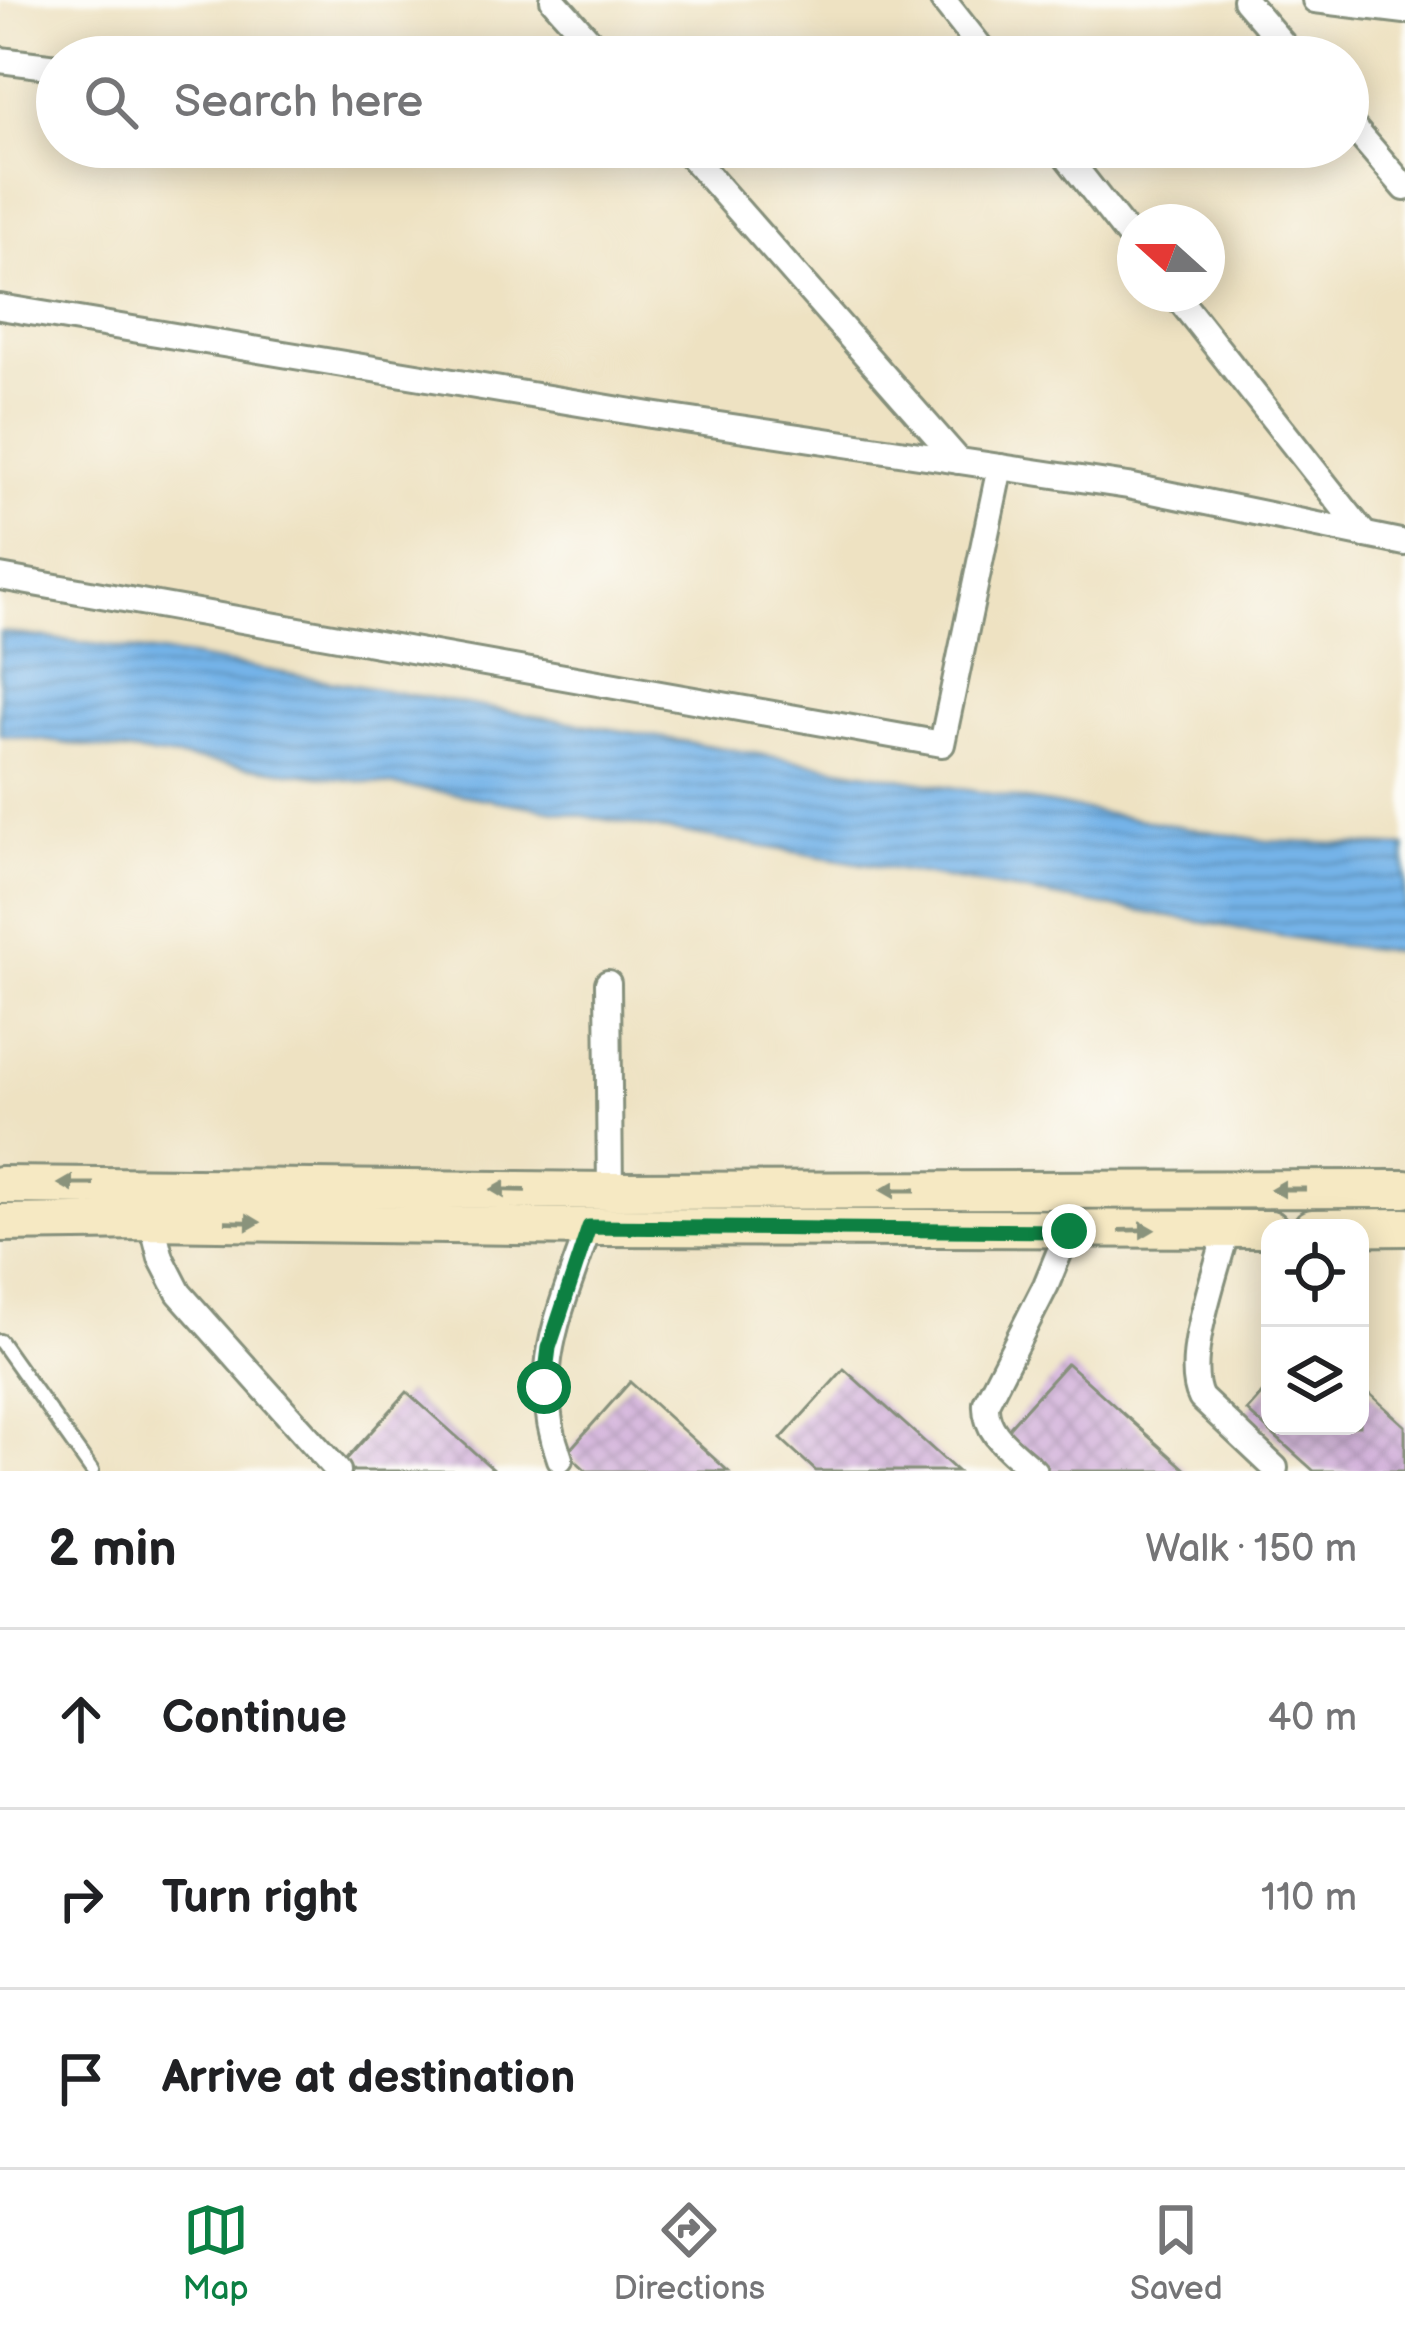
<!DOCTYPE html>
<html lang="en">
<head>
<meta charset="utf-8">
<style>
  :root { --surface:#fff; --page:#f6f6f6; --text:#202124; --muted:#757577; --line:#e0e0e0; --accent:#0b8043 }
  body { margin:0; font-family:"Balsamiq Sans",sans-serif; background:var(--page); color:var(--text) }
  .controls { position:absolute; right:36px; bottom:36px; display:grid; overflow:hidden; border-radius:24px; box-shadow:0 6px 30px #0003 }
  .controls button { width:108px; height:108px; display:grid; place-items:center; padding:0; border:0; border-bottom:3px solid var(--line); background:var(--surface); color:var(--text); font:60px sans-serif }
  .compass { position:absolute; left:1117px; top:204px; width:108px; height:108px; border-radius:50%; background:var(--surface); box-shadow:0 6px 30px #0003; rotate:291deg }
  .stop { position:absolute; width:36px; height:36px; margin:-27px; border:9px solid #0b8043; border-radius:50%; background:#fff }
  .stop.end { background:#0b8043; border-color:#fff; box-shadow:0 3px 12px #0008 }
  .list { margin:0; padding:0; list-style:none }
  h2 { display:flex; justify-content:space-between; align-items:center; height:156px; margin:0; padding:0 48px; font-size:51px }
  h2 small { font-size:39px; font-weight:400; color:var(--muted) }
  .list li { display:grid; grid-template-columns:78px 1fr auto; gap:36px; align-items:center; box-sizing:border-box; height:180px; padding:0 48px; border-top:3px solid var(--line) }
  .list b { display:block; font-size:45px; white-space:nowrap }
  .list em { font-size:39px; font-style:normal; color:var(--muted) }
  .icon { flex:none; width:66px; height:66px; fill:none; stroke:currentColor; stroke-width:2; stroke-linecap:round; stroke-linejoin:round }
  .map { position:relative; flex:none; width:1405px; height:1471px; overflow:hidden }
  .search { position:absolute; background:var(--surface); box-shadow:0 6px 30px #0003; left:36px; right:36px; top:36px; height:132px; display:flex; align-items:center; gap:30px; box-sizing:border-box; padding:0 42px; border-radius:66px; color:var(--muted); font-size:45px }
  .sheet { height:696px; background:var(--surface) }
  nav { display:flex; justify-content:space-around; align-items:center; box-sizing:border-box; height:168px; border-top:3px solid var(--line); background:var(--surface); font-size:33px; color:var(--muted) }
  nav a { display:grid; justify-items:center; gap:6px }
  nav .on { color:var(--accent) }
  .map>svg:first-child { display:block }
  .water { fill:url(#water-rules); stroke:#4a788e; stroke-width:3 }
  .building { fill:url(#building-cross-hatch) }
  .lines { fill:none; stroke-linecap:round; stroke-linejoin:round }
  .lane-casing { stroke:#86907b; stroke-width:18 }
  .street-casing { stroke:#86907b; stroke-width:30 }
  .secondary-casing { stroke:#86907b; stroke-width:42 }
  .lane { stroke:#fff; stroke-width:12 }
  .street { stroke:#fff; stroke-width:24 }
  .secondary { stroke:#f6e9c3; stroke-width:36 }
  .oneway { fill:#8a937c }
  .route { stroke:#0b8043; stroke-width:15 }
</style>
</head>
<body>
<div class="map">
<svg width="1405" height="1471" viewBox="0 0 1405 1471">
  <defs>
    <pattern id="water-rules" width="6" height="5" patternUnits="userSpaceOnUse" patternTransform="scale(3)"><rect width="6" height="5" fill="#75b3e8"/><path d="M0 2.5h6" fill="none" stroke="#5f93bd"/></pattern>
    <pattern id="building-cross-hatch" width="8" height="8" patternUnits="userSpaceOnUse" patternTransform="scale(3)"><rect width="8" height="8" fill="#cfabd8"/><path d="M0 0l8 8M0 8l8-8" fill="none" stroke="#a78cb0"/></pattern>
  </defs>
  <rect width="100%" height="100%" fill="#fdfcf7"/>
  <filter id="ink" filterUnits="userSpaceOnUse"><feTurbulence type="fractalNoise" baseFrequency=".00833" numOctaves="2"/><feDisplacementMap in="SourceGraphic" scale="24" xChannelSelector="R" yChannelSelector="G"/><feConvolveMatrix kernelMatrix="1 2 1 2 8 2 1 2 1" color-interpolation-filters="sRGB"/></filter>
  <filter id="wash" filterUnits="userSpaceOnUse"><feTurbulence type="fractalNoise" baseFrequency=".004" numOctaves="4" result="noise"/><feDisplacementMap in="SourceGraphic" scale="48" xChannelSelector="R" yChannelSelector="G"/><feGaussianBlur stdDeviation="2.7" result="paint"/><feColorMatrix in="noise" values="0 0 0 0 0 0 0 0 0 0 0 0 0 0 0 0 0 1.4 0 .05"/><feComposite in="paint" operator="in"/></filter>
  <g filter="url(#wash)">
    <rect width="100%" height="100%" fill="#eee2c2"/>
    <path class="water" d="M0,632L189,657L1266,841L1405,847V952L1329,944L452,793L0,735Z"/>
    <g id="blocks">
      <g class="building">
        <path d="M1067,1363L1187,1471H1046L1004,1433Z"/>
        <path d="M844,1369L957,1471H816L781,1439Z"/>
        <path d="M630,1382L728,1471H587L567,1453Z"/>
        <path d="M1270,1385V1426H1360V1385L1405,1426V1471H1314L1247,1411Z"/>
        <path d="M407,1392L495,1471H354L344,1462Z"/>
      </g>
    </g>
  </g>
  <g filter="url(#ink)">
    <use href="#blocks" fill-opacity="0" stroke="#86907b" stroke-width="3"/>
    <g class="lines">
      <defs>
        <path id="lane" d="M0,1341L92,1471"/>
        <g id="street">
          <path d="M553,0L604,57"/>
          <path d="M943,0L988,57"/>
          <path d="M1245,0L1294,57"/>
          <path d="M1315,0L1405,11"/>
          <path d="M0,60L57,67"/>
          <path d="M1348,121L1405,188"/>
          <path d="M683,147L959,461"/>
          <path d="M1059,147L1135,244"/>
          <path d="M1175,294L1365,535"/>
          <path d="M0,307L651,415L1128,486L1405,543"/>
          <path d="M0,577L942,744L1000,467"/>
          <path d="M608,983L610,1191"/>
          <path d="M149,1211L161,1258L179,1293L338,1471"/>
          <path d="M1227,1229C1217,1271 1182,1361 1201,1398L1275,1468"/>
          <path d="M560,1459C528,1373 561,1310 589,1227"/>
          <path d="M1034,1471C1013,1451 984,1434 986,1403L1046,1285L1073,1219"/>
        </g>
        <g id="secondary">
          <path d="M0,1185L610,1191L1405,1189"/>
          <path d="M0,1223L150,1221L589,1227L1270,1229"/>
          <path d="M1312,1228L1405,1227"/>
        </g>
      </defs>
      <use href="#lane" class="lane-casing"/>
      <use href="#street" class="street-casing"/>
      <use href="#secondary" class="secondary-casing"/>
      <use href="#lane" class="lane"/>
      <use href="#street" class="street"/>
      <use href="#secondary" class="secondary"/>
    </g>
    <defs><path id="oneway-solid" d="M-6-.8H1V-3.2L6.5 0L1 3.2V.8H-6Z" transform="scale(3)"/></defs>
    <g class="oneway">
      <use href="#oneway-solid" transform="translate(76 1184) rotate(180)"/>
      <use href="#oneway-solid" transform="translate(1288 1189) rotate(-180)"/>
      <use href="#oneway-solid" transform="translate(508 1190) rotate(-179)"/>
      <use href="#oneway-solid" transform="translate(898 1190) rotate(180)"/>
      <use href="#oneway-solid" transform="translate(243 1222) rotate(1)"/>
      <use href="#oneway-solid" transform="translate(1137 1230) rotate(-1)"/>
    </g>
  </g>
  <g class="lines" filter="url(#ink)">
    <path class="route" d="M544,1387L549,1348L589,1227L1069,1231"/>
  </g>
</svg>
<div class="controls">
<button><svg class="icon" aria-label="locate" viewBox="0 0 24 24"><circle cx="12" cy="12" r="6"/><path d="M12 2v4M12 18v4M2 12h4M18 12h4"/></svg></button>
<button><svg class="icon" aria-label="layers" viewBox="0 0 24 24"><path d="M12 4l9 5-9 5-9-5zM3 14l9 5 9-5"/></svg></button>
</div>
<svg class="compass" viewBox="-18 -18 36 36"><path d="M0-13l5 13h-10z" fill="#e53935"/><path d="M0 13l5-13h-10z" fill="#757577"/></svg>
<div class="stop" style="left:544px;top:1387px"></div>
<div class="stop end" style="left:1069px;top:1231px"></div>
<div class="search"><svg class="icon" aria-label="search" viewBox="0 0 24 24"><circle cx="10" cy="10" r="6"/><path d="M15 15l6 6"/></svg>Search here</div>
</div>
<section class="sheet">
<h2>2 min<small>Walk · 150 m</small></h2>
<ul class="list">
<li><svg class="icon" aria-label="ahead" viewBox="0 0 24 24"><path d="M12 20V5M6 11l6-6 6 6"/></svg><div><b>Continue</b></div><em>40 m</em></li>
<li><svg class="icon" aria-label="right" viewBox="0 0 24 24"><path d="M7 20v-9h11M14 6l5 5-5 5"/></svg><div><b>Turn right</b></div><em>110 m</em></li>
<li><svg class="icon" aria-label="arrive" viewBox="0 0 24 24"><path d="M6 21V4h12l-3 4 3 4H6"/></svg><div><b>Arrive at destination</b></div></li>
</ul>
</section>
<nav>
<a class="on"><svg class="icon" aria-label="map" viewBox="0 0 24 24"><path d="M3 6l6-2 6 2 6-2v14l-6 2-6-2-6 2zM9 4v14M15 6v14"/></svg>Map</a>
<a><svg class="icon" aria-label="directions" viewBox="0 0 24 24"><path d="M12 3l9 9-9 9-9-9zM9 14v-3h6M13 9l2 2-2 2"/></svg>Directions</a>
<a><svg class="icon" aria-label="saved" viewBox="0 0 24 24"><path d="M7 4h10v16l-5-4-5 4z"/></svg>Saved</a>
</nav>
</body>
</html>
